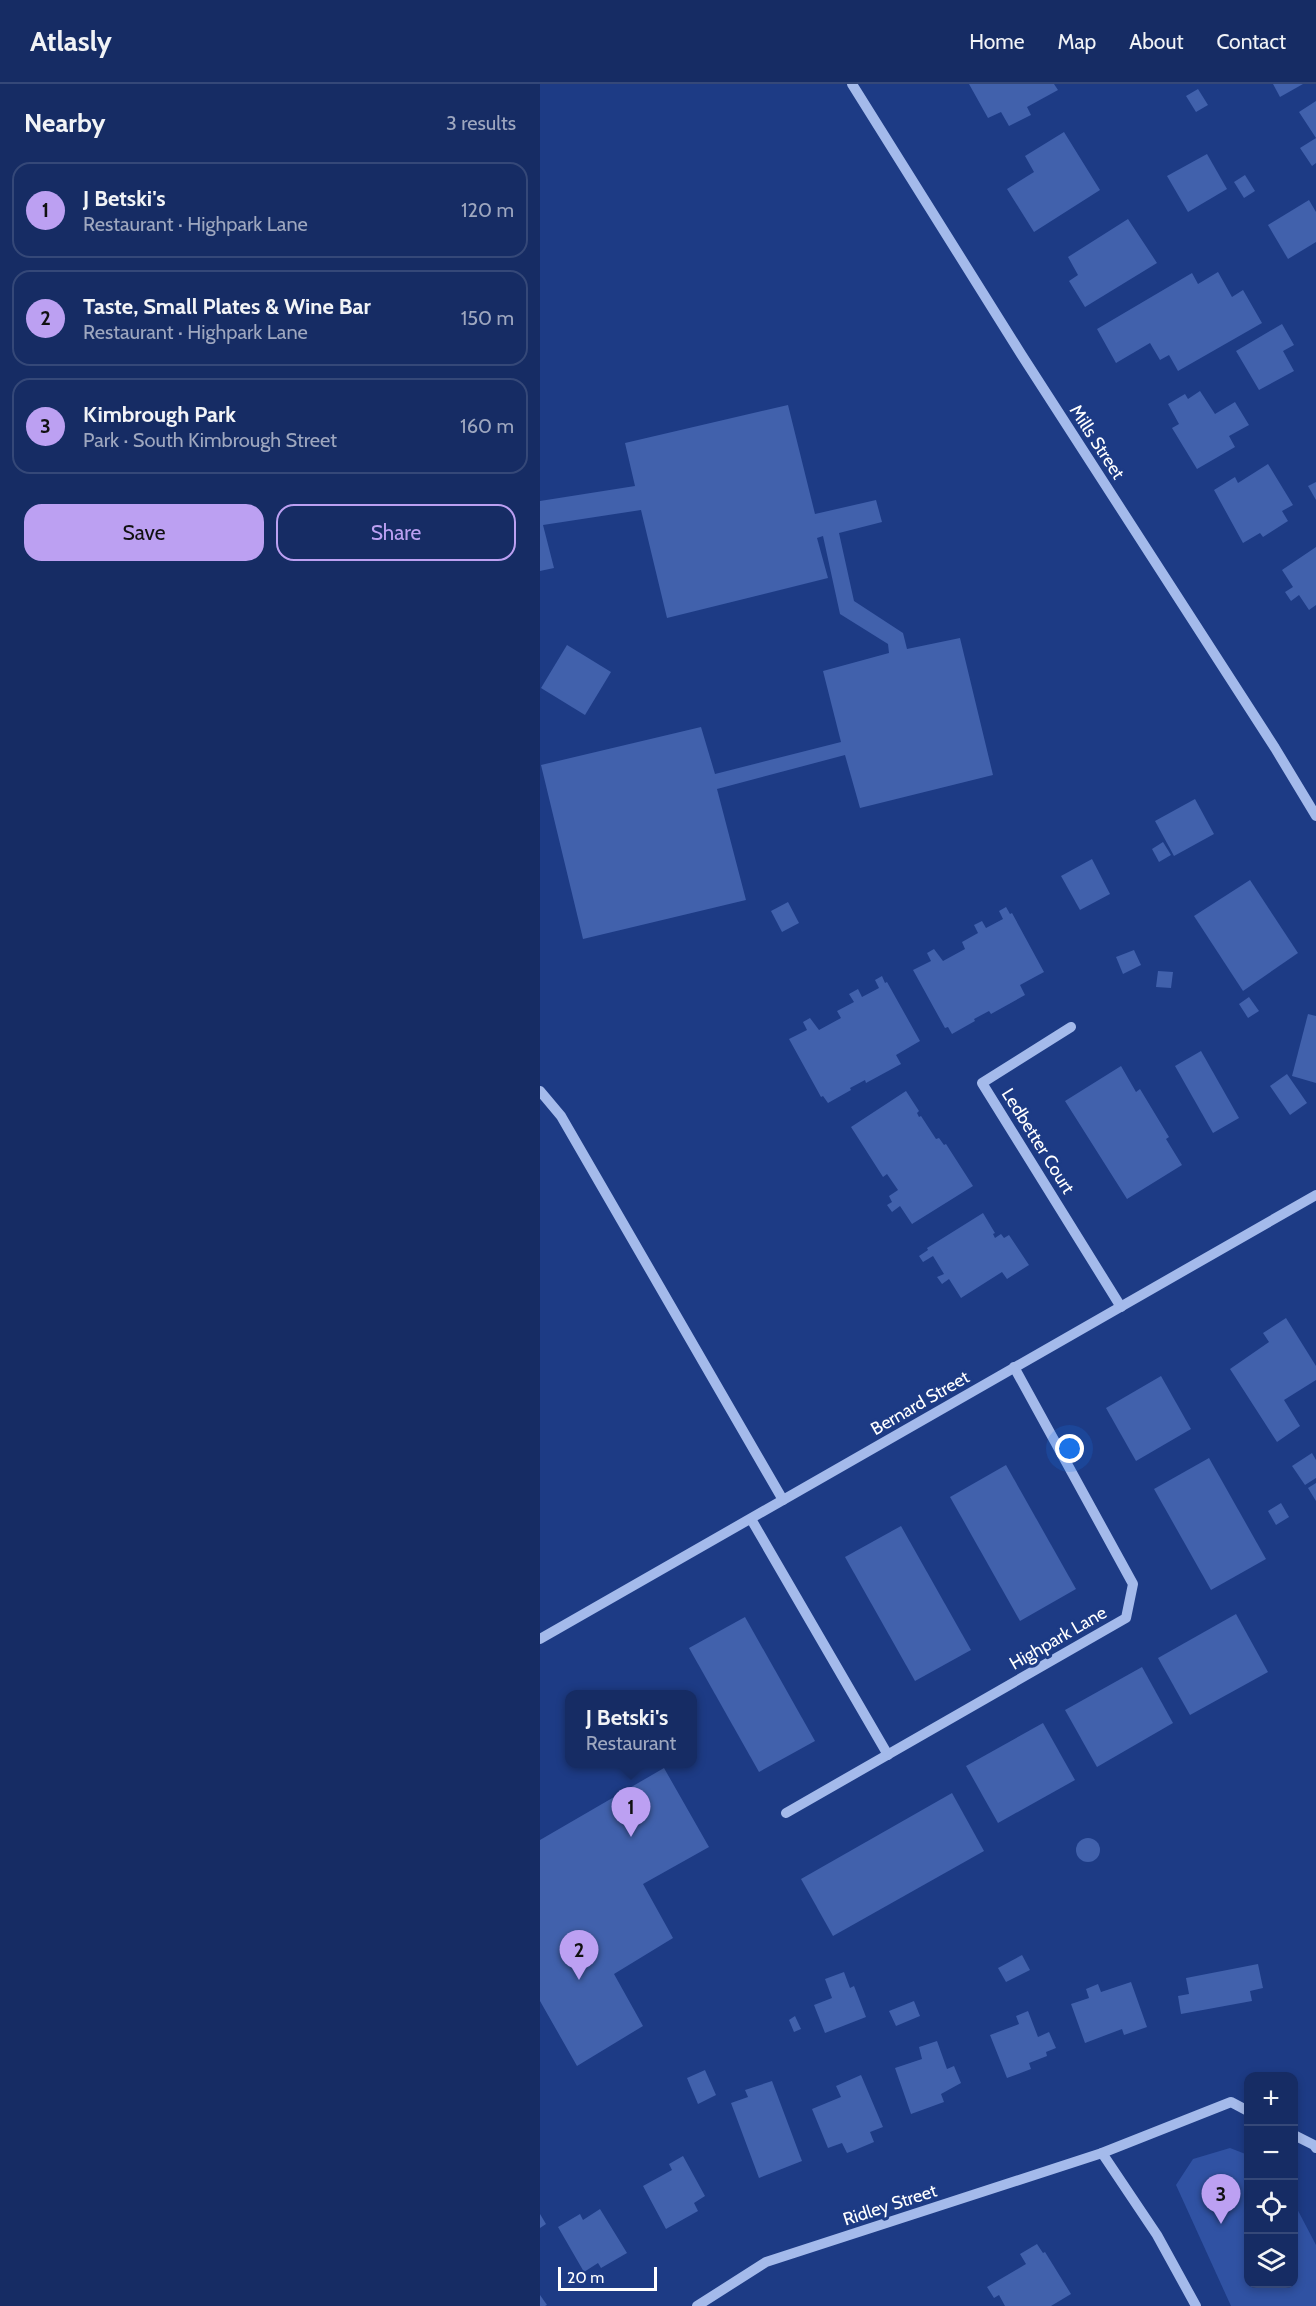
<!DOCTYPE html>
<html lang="en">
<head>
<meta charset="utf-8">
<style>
  :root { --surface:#162c64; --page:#23386d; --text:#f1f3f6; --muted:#9ea7bf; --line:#354878; --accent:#bca0f2 }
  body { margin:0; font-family:Cabin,sans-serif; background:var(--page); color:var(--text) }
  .controls { position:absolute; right:18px; bottom:18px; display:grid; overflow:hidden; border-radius:12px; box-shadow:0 3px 9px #0003 }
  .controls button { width:54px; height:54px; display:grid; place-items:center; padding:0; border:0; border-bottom:2px solid var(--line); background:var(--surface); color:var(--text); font:30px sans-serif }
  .scale { position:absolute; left:18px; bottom:15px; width:99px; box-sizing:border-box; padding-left:6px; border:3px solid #fff; border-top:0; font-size:16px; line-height:21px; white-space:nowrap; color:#fff; -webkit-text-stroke:4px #1d3b85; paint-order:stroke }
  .you { position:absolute; left:530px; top:1365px; width:21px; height:21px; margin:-15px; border:4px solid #fff; border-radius:50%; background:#1a73e8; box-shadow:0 0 0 9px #1a73e833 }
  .badge { display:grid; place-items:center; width:39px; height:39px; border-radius:50%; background:var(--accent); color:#111; font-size:20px; font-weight:700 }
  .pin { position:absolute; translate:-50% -50px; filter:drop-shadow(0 2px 3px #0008) }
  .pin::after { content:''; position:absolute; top:32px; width:21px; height:18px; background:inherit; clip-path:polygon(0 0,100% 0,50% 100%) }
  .popup { position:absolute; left:25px; top:1606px; width:132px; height:78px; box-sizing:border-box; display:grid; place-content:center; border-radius:12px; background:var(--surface); filter:drop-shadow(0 2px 4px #0005); font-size:20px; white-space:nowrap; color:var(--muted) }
  .popup b { font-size:22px; color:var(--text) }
  .popup::after { content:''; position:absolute; left:50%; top:100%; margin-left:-12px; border:12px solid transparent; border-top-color:var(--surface) }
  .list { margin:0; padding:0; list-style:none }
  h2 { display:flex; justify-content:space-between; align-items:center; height:78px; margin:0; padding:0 24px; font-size:26px }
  h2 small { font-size:20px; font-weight:400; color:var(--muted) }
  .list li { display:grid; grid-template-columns:39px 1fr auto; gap:18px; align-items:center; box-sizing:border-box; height:96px; margin:0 12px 12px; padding:0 12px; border:2px solid var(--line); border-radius:18px }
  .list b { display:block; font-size:22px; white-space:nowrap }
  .list p { margin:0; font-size:20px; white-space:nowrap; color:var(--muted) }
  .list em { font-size:20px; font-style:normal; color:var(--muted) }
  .actions { display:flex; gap:12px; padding:18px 24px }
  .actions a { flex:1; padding:14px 0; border:2px solid var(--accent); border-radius:18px; text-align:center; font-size:21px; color:var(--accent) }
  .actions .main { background:var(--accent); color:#111 }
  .icon { flex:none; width:33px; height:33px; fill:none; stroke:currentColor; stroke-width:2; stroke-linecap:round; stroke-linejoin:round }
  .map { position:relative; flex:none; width:776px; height:2222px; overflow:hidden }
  header { display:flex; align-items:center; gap:36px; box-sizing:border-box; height:84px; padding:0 30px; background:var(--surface); border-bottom:2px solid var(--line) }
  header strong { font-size:28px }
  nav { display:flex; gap:33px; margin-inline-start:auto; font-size:21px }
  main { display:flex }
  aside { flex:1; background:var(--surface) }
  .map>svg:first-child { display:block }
  .green { fill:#3052a3 }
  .building { fill:#4161ac }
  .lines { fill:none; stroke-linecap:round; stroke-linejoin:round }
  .minor { stroke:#a4baeb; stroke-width:10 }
  .labels { text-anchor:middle; stroke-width:6; stroke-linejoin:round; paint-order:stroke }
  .street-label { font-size:18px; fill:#fff; stroke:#1d3b85 }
</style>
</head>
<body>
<header>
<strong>Atlasly</strong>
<nav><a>Home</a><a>Map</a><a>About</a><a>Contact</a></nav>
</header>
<main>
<aside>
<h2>Nearby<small>3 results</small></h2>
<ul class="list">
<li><span class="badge">1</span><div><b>J Betski's</b><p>Restaurant · Highpark Lane</p></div><em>120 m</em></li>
<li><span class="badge">2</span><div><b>Taste, Small Plates &amp; Wine Bar</b><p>Restaurant · Highpark Lane</p></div><em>150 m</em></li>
<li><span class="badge">3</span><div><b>Kimbrough Park</b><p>Park · South Kimbrough Street</p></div><em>160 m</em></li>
</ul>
<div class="actions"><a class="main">Save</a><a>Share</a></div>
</aside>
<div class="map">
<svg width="776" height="2222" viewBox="0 0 776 2222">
  <rect width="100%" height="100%" fill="#1d3b85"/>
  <path class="green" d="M690,2064L708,2071V2200H754V2119L776,2161V2222H691L636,2101L653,2075Z"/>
  <g class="building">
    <path d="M429,0H514L518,6L487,23L491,31L469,42L461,28L448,34Z"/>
    <path d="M733,0H763L740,13Z"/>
    <path d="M658,5L668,21L656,28L646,12Z"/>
    <path d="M776,17V79L772,82L760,64L776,54L759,28Z"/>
    <path d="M524,48L560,106L494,148L467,105L494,88L485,72Z"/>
    <path d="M667,70L687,105L648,128L627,92Z"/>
    <path d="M705,91L715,107L704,114L694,98Z"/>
    <path d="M769,116L776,128V158L748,175L728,141Z"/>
    <path d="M588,135L617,179L545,223L529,197L538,191L528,173Z"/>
    <path d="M678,188L692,213L703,206L722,239L638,287L629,271L620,276L610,259L576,279L557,245L652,189L658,200Z"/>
    <path d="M742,240L754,261L743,267L754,287L719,306L696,267Z"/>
    <path d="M660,307L675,330L695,318L709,341L689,352L695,363L657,385L632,344L639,340L628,320L645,310L648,315Z"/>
    <path d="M248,321L275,430L336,416L342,438L299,449L314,517L363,549L367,565L420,554L453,691L320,724L305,671L177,705L206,816L43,855L1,681L161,643L175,690L301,658L283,587L349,569L348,560L300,530L283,452L277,454L288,494L127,534L101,426L3,441L14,484L0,487V417L95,402L85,359Z"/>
    <path d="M728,380L753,421L742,427L748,437L723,453L720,449L703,459L674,406L695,393L698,399Z"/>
    <path d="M776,398V416L768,402Z"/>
    <path d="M776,463V521L769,526L759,511L751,517L745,508L753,503L742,486Z"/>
    <path d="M27,561L71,588L45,631L1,604Z"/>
    <path d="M655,715L674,750L634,772L615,737Z"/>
    <path d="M623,758L631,771L619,778L612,765Z"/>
    <path d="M552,775L570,810L540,826L521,792Z"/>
    <path d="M710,796L758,869L703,907L654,832Z"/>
    <path d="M248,818L259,839L242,848L231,827Z"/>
    <path d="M466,823L470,830L472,829L504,888L480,901L485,911L451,930L449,927L434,935L435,937L412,950L408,943L405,944L373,886L391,877L387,869L394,865L403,877L425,865L422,858L438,849L434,841L442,837L446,844L463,835L459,827Z"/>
    <path d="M594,866L601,881L583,890L576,873Z"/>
    <path d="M618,887L633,888L631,904L616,903Z"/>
    <path d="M342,892L345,899L347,898L380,957L356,971L361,980L326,999L325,996L310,1004L311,1006L288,1019L283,1012L281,1013L249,955L267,946L263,938L270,934L279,946L301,934L297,927L314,918L309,910L318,905L322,913L339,904L335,896Z"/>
    <path d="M709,913L719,927L708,934L699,920Z"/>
    <path d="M768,930L776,932V999L752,992Z"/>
    <path d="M661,967L699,1034L673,1049L635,982Z"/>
    <path d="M581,982L596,1008L600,1005L629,1053L626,1055L642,1081L587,1115L525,1017Z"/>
    <path d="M747,990L767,1019L750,1031L730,1002Z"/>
    <path d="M366,1007L379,1027L377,1029L379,1033L381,1032L396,1055L399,1054L404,1061L406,1060L433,1102L372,1140L360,1122L352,1128L347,1121L352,1118L349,1112L358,1106L347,1090L343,1093L311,1043Z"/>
    <path d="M443,1129L455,1149L453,1150L455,1154L461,1150L464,1154L469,1151L489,1181L467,1195L462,1188L421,1214L409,1195L402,1200L397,1193L404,1190L393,1172L383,1178L379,1172L388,1166L387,1164Z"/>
    <path d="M746,1234L776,1282V1296L744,1316L760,1342L737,1358L690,1285L729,1258L723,1249Z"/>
    <path d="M621,1292L651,1345L596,1377L566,1324Z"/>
    <path d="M772,1369L776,1376V1394L765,1401L752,1382Z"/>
    <path d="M669,1374L726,1475L671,1506L614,1405Z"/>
    <path d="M466,1381L536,1505L480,1537L410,1413Z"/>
    <path d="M776,1399V1417L768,1404Z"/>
    <path d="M741,1419L749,1433L736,1441L728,1427Z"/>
    <path d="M361,1442L431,1566L375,1597L305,1473Z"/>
    <path d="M696,1530L728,1588L650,1631L618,1574Z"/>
    <path d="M205,1533L275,1657L219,1688L149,1564Z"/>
    <path d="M602,1583L633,1639L557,1683L525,1626Z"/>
    <path d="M503,1639L535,1696L458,1739L426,1682Z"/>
    <path d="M124,1684L169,1763L103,1800L133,1854L74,1890L103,1942L37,1982L0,1917V1756Z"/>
    <path d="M412,1709L444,1767L293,1852L261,1795Z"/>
    <circle cx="548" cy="1766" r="12"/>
    <path d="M482,1871L490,1886L466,1898L458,1884Z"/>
    <path d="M718,1880L723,1904L710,1907L712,1917L641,1930L638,1912L649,1910L646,1894Z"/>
    <path d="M304,1888L310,1904L314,1902L326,1933L285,1949L274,1921L292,1914L285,1895Z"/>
    <path d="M591,1898L607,1943L584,1951L582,1945L545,1959L531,1920L549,1914L546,1905L558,1900L561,1908Z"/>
    <path d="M374,1917L380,1932L356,1942L349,1927Z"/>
    <path d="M488,1927L498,1953L509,1948L516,1964L506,1968L507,1972L489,1979L491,1985L467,1994L450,1951L479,1940L476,1932Z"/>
    <path d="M255,1932L261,1945L254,1948L249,1936Z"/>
    <path d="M397,1957L407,1985L414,1982L421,1999L401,2010L404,2018L371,2030L355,1984L382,1975L379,1963Z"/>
    <path d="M165,1986L176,2011L158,2020L147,1994Z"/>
    <path d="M321,1991L343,2043L330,2048L334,2058L315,2066L307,2069L302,2059L288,2064L272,2025L301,2013L296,2002Z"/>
    <path d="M232,1997L262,2077L219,2094L191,2019L208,2013L205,2006Z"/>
    <path d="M143,2072L165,2112L154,2119L158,2127L126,2145L103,2102L132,2086L129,2080Z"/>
    <path d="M60,2125L87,2169L61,2184L58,2179L44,2188L18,2143L40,2130L43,2136Z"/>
    <path d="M0,2130L6,2140L0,2144Z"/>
    <path d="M497,2160L503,2169L505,2168L531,2210L511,2222H465L459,2211L454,2214L447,2203L486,2180L480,2170Z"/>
    <path d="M0,2211L7,2221L5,2222H0Z"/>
  </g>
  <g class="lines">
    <g class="minor">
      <path d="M312,0L481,270L735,664L776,732"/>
      <path d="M531,943L442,999L581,1223"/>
      <path d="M0,1007L21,1032L243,1416"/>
      <path d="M211,1435L348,1671"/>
      <path d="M0,1555L776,1111"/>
      <path d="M246,1729L586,1534L593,1500L474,1283"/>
      <path d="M754,2051L774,2061L776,2064"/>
      <path d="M562,2069L617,2151L656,2222"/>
      <path d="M157,2222L226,2178L562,2069L691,2018L708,2027"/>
    </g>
  </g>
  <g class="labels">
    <g class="street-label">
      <text transform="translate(557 358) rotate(57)" y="6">Mills Street</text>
      <text transform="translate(498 1057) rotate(58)" y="6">Ledbetter Court</text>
      <text transform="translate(380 1319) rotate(-30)" y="6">Bernard Street</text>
      <text transform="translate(518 1554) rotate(-30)" y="6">Highpark Lane</text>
      <text transform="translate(350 2121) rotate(-18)" y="6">Ridley Street</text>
    </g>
  </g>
</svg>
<div class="controls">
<button>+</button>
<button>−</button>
<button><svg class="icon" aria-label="locate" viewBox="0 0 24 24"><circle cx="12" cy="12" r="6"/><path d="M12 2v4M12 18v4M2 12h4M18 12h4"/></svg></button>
<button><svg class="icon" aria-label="layers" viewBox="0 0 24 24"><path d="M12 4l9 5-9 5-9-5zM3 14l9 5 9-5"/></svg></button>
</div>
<div class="scale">20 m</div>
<div class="you"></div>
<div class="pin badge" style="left:91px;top:1753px">1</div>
<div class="popup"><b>J Betski's</b>Restaurant</div>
<div class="pin badge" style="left:39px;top:1896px">2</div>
<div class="pin badge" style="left:681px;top:2140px">3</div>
</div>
</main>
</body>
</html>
